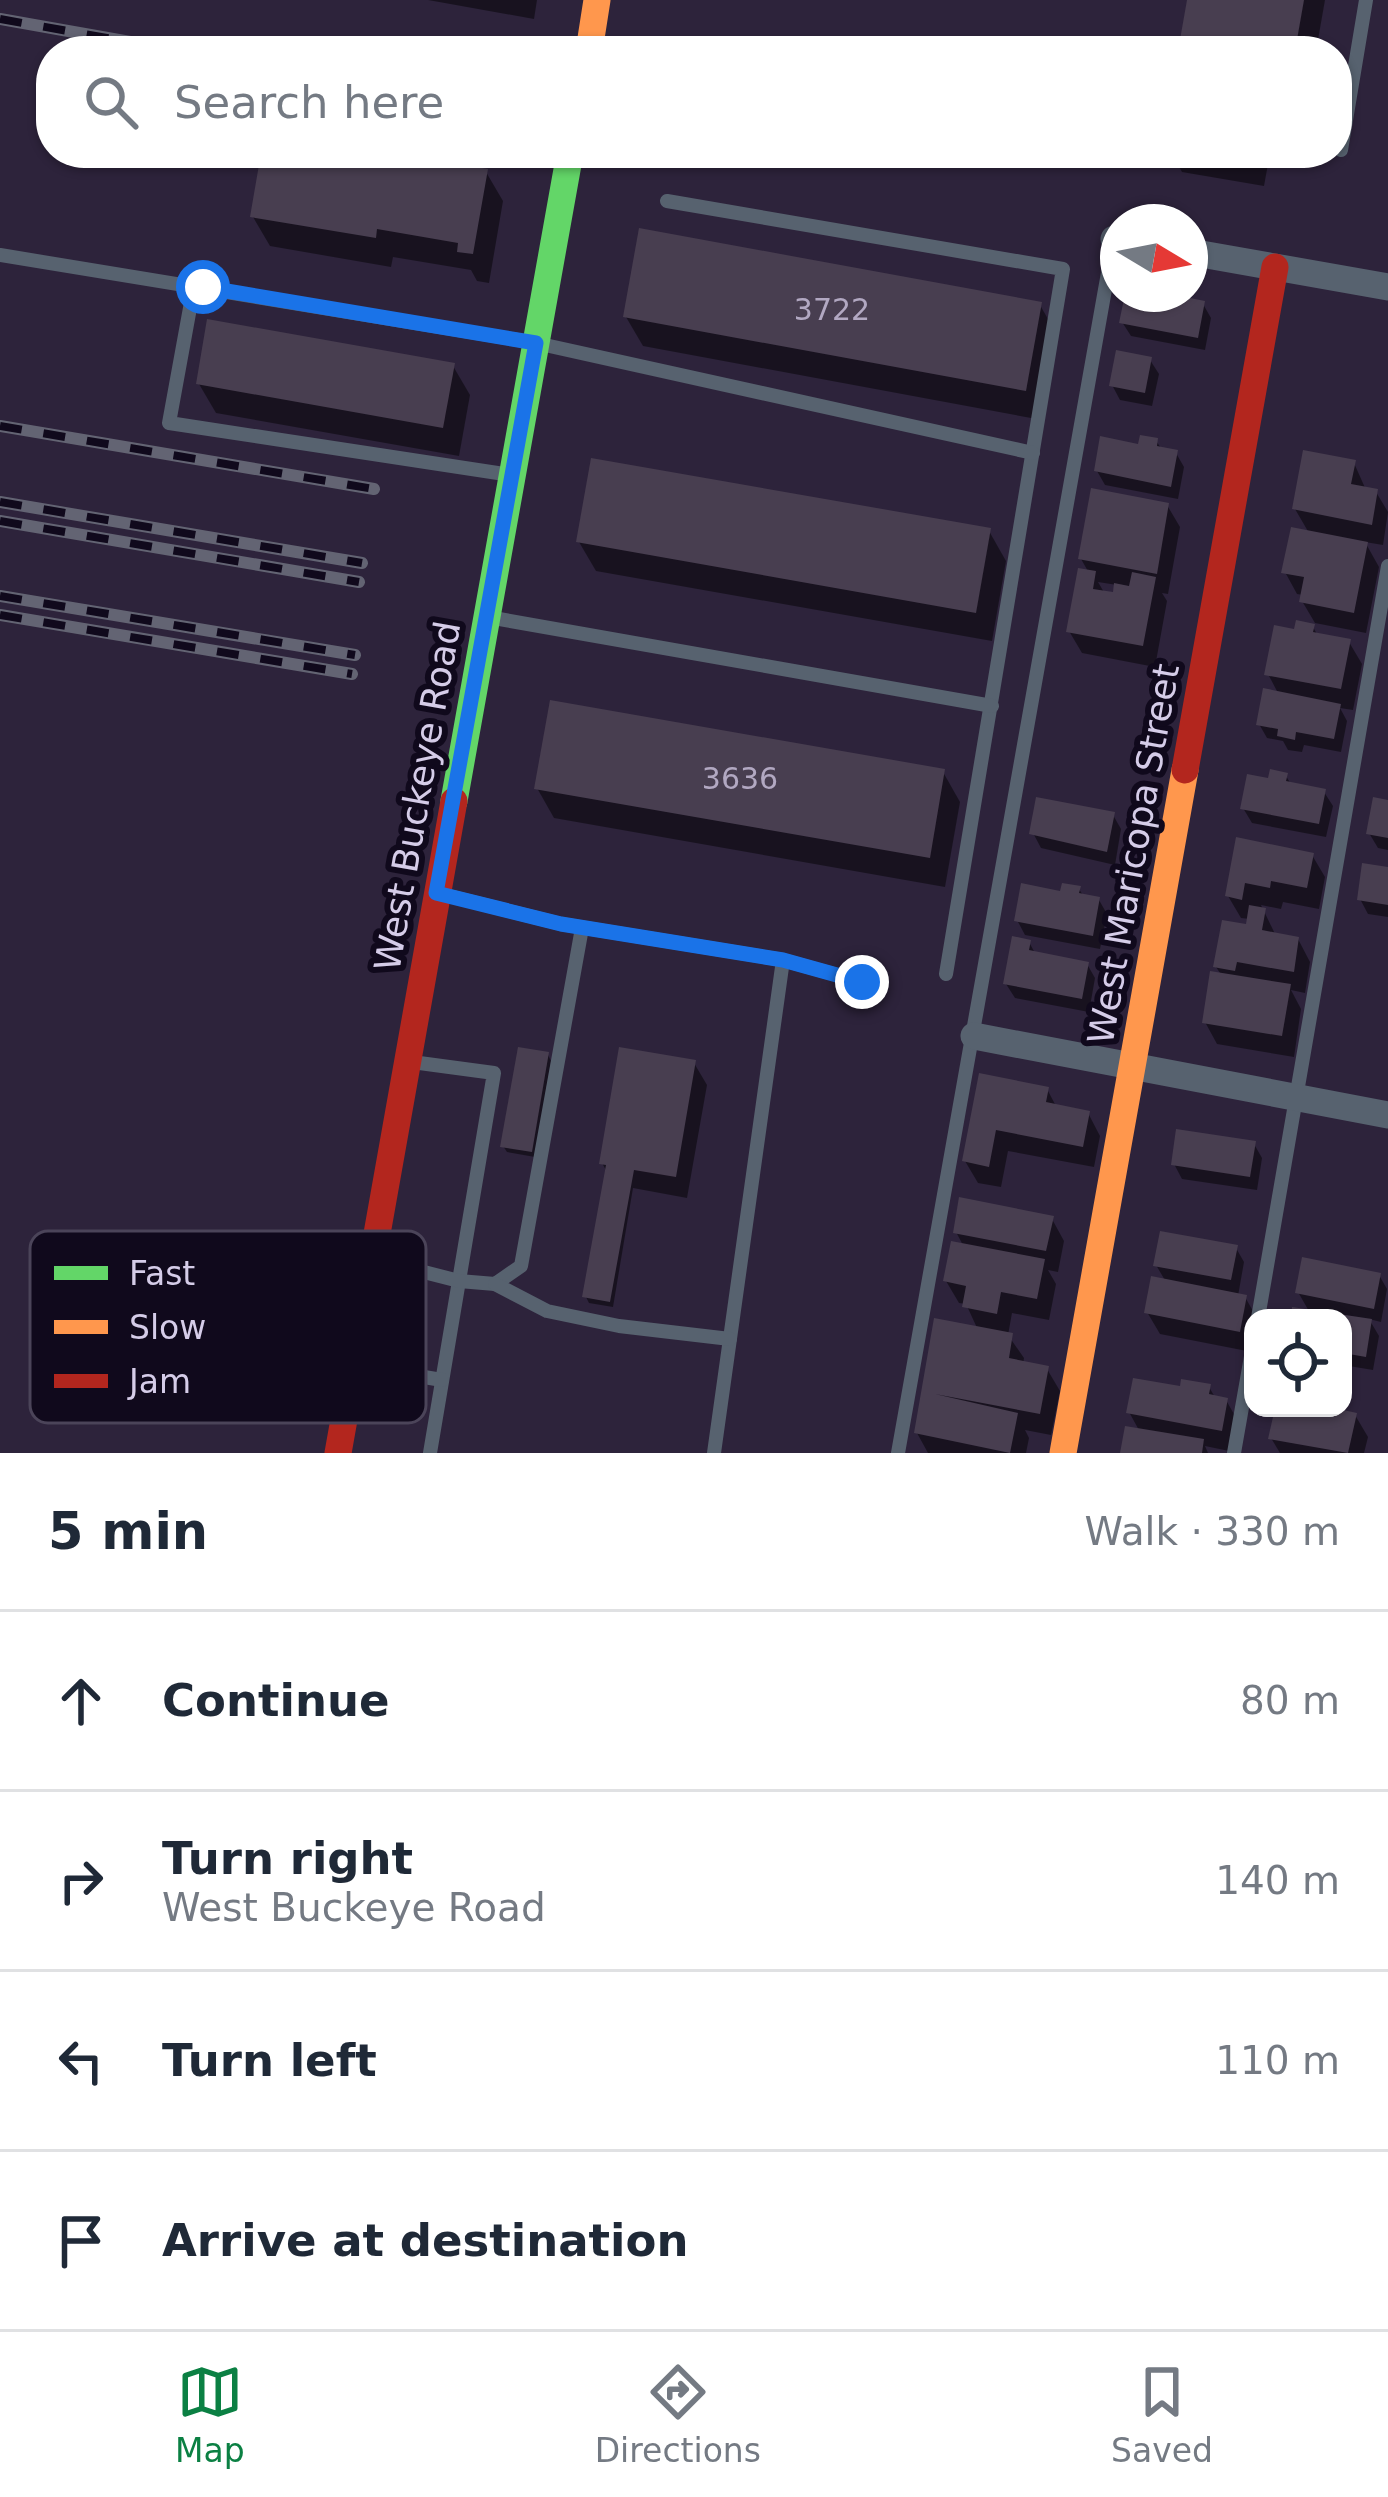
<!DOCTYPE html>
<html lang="en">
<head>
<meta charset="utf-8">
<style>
  :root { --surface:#fff; --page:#f2f2f3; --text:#1f2937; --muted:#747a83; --line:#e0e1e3; --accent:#0b8043 }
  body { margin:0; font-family:"DejaVu Sans",sans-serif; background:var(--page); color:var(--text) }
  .controls { position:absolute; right:36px; bottom:36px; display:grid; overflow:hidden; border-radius:24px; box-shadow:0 3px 9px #0004 }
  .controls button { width:108px; height:108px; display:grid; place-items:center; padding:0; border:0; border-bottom:3px solid var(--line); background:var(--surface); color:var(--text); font:60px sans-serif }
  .compass { position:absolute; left:1100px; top:204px; width:108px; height:108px; border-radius:50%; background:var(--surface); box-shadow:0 3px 9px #0004; rotate:100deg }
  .stop { position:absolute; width:36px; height:36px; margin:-27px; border:9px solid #1a73e8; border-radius:50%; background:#fff }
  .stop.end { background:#1a73e8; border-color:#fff; box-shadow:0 3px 12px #0008 }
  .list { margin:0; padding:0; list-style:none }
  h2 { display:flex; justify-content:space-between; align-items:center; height:156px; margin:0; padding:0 48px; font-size:51px }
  h2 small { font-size:39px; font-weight:400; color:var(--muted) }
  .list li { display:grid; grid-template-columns:78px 1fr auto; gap:36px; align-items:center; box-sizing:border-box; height:180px; padding:0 48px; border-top:3px solid var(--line) }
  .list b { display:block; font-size:45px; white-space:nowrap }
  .list p { margin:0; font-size:39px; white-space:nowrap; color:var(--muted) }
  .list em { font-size:39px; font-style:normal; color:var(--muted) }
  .icon { flex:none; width:66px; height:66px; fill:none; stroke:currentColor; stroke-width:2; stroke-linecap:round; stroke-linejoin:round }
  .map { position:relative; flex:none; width:1388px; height:1453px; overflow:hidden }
  .search { position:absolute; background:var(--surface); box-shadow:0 3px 9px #0004; left:36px; right:36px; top:36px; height:132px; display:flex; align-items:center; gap:30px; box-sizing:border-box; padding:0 42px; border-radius:48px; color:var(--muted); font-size:45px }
  .sheet { height:876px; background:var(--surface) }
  nav { display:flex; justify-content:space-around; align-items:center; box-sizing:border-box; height:168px; border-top:3px solid var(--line); background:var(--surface); font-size:33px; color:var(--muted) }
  nav a { display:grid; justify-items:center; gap:6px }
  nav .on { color:var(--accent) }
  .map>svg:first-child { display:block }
  .shadow { fill:#0007; fill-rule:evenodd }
  .building { fill:#483e50 }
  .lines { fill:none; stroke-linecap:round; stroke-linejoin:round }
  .lane { stroke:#57626f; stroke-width:14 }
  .street { stroke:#57626f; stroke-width:27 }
  .fast { stroke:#63d668; stroke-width:27 }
  .slow { stroke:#ff974d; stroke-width:27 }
  .jam { stroke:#b3261e; stroke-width:27 }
  .rail-casing { stroke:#636473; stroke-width:12 }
  .rail { stroke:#10091c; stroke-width:8; stroke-dasharray:22; stroke-linecap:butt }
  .route { stroke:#1a73e8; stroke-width:15 }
  .labels { text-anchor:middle; stroke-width:12; stroke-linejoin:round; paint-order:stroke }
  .number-label { font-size:30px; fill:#b2a8c2 }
  .street-label { font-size:36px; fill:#d5cce8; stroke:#10091c }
  .key { fill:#10091c; stroke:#4b4459; stroke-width:3 }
  .key-label { font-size:33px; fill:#d5cce8 }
</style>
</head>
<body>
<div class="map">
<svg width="1388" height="1453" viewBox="0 0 1388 1453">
  <rect width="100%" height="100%" fill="#2d233b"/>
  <g class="shadow">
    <path d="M428,0H537L534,19Z"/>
    <path d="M1190,0H1325L1316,51H1181Z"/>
    <path d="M264,153H397L399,157L486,172L503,201L489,283L477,281L471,270L393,257L391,267L270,246L253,217Z"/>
    <path d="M1171,153H1270L1264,186L1182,172Z"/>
    <path d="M1128,294H1185L1189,301L1203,304L1211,318L1205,350L1131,336L1122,322Z"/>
    <path d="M1040,305L1057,335L1042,420L643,346L626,317Z"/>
    <path d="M1150,360L1159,374L1152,406L1120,400L1112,385Z"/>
    <path d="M453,366L470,395L459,456L216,413L199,384Z"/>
    <path d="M1156,441L1161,448L1176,453L1184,467L1178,499L1105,485L1097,471Z"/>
    <path d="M1354,463L1366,490L1376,492L1388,512L1383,545L1365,542L1379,567L1366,633L1315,623L1302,601L1303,595L1297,594L1285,572L1309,533L1295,509Z"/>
    <path d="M1167,505L1180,527L1168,594L1162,593L1167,601L1155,667L1082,653L1069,631L1089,573L1081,559ZM1098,582L1117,585L1115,596L1105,594Z"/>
    <path d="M989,531L1006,561L992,641L596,571L579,542Z"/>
    <path d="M1313,627L1318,636L1349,642L1362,664L1353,710L1340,708L1347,721L1341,752L1304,745L1302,752L1288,750L1283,741L1267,738L1259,724L1279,695L1268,674L1297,632Z"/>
    <path d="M943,772L960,802L945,887L554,818L537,788Z"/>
    <path d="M1286,776L1292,786L1324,792L1333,806L1326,837L1252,823L1243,808L1271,781Z"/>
    <path d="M1388,803V850L1378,848L1369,833Z"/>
    <path d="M1113,815L1121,829L1115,865L1041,848L1033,833Z"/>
    <path d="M1239,841L1312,855L1325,877L1319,909L1283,902L1281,909L1261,905L1276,936L1298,939L1310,962L1305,993L1291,990L1301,1009L1294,1057L1217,1044L1205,1022L1222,976L1216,967L1248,928L1250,919L1241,918L1228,896Z"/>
    <path d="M1388,870V917L1368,914L1360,899Z"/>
    <path d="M1079,889L1084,897L1099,900L1107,914L1100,949L1025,935L1017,920Z"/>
    <path d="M1029,942L1036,955L1087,964L1095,978L1089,1012L1015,998L1006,984Z"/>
    <path d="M548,1055L551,1061L535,1157L507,1152L503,1146Z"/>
    <path d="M694,1063L707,1085L687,1198L633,1188L613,1307L589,1303L586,1297L607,1172L602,1163Z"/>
    <path d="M981,1077L1047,1089L1057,1108L1088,1113L1100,1136L1094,1167L1008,1151L1001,1187L978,1183L965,1161Z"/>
    <path d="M1254,1144L1262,1158L1257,1190L1182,1179L1174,1164Z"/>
    <path d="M1052,1219L1064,1241L1058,1272L1048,1270L1056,1284L1049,1320L1012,1313L1008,1335L1024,1358L1023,1364L1047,1369L1060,1391L1051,1435L1025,1430L1029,1438L1026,1453H928L917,1433L936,1322L978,1330L966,1304L959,1303L946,1281L964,1247L956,1232Z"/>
    <path d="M1236,1248L1244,1262L1238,1296L1245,1297L1257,1318H1253L1252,1352L1160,1334L1147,1312L1166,1282L1156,1265Z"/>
    <path d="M1379,1275L1387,1289L1381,1322L1369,1319L1379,1336L1373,1370L1343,1365V1318H1294L1295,1310L1310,1313L1298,1292Z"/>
    <path d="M1209,1387L1216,1399L1226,1400L1239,1423L1234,1452L1205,1446L1208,1453H1123L1127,1429L1140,1432L1129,1412L1182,1390Z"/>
    <path d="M1355,1415L1368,1437L1364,1453H1280L1271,1438Z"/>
  </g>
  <g class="building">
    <path d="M1187,0H1304L1295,51H1178Z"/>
    <path d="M261,153H395L488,169L473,254L457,252L458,243L377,229L376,238L250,217Z"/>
    <path d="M639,228L1042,302L1026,391L623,317Z"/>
    <path d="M1125,294H1185V297L1205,301L1198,338L1119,323Z"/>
    <path d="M207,319L455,363L443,428L196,384Z"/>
    <path d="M1116,350L1152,357L1145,393L1109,386Z"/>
    <path d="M1140,435L1158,438L1157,446L1178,450L1171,487L1094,471L1100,436L1138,444Z"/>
    <path d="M1303,450L1356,460L1351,484L1378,489L1372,525L1292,509Z"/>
    <path d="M591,458L991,528L976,613L576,542Z"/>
    <path d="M1091,488L1169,503L1157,574L1078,559Z"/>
    <path d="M1291,527L1368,542L1354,613L1299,602L1304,577L1281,573Z"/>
    <path d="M1078,568L1096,571L1093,589L1113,592L1114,583L1129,586L1132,572L1156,577L1143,646L1066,632Z"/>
    <path d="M1296,620L1315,624L1313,632L1351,639L1341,689L1264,675L1274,625L1294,629Z"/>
    <path d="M1263,688L1341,704L1334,739L1296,732L1295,740L1277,736L1278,729L1256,725Z"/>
    <path d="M550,700L945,769L930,858L534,789Z"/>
    <path d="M1270,769L1288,773L1286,781L1326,789L1319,824L1240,809L1247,774L1268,778Z"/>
    <path d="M1036,797L1115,812L1107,852L1029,834Z"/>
    <path d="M1373,797L1388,800V838L1366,834Z"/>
    <path d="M1236,837L1314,853L1307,888L1271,881L1270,888L1245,883L1242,900L1225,896Z"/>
    <path d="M1362,863L1388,867V905L1357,900Z"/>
    <path d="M1021,883L1060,891L1062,883L1081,886L1079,893L1100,897L1093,936L1014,921Z"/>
    <path d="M1249,905L1266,908L1262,930L1299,937L1294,972L1237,962L1235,971L1213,967L1222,920L1246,924Z"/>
    <path d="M1012,936L1031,940L1029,950L1089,962L1082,999L1003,984Z"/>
    <path d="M1210,971L1291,984L1282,1036L1202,1023Z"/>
    <path d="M518,1047L549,1052L532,1152L500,1147Z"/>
    <path d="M619,1047L696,1060L676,1177L634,1170L610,1302L582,1297L606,1165L599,1164Z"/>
    <path d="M979,1073L1049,1087L1046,1102L1090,1111L1083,1147L996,1130L989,1167L962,1161Z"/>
    <path d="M1176,1129L1256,1141L1250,1177L1171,1165Z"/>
    <path d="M959,1197L1054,1216L1046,1251L953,1233Z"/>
    <path d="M1160,1231L1238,1245L1231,1280L1153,1266Z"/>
    <path d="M951,1241L1045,1259L1037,1299L1001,1292L997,1314L962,1307L966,1286L943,1281Z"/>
    <path d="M1302,1257L1381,1273L1374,1309L1295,1293Z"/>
    <path d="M1151,1276L1247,1295L1240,1332L1144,1313Z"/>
    <path d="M1292,1307L1372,1319L1366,1357L1343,1353V1318H1291Z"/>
    <path d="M934,1318L1013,1333L1009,1358L1049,1366L1040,1414L935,1394L1018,1413L1010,1453L914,1433Z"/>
    <path d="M1133,1378L1180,1386L1181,1379L1211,1384L1209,1394L1228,1398L1222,1431L1126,1413Z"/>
    <path d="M1275,1408H1334L1357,1413L1348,1453L1268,1439Z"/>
    <path d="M1125,1426L1204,1439L1202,1453H1120Z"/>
  </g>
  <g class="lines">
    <g class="lane">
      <path d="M283,45L317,51"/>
      <path d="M1341,150L1366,0"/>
      <path d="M667,201L1063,269L946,974"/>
      <path d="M0,255L536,343L1033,453"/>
      <path d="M194,286L169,423L511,475"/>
      <path d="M488,617L992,706"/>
      <path d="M441,894L561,924L783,960L714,1453"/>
      <path d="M783,960L862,982"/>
      <path d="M412,1062L494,1073L430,1453"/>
      <path d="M377,1260L459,1281L495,1284L521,1266L582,928"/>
      <path d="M495,1284L547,1311L619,1326L730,1339"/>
      <path d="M1258,1318L1388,566"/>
      <path d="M358,1366L442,1380"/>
      <path d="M898,1453L1114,239"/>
      <path d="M1234,1453L1253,1345"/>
    </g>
    <g class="street">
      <path d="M1114,239L1118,240"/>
      <path d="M1190,252L1388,287"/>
      <path d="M974,1036L1388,1115"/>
    </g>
    <path class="fast" d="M454,801L570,153"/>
    <g class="slow">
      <path d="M589,51L597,0"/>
      <path d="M1063,1453L1185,770"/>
    </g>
    <g class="jam">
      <path d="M1185,770L1275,267"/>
      <path d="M338,1453L454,801"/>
    </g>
    <defs>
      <g id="rail">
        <path d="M0,19L181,51"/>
        <path d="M0,426L374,489"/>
        <path d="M0,502L362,563"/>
        <path d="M0,521L359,582"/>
        <path d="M0,596L355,655"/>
        <path d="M0,615L352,674"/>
      </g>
    </defs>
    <use href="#rail" class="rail-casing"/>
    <use href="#rail" class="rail"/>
  </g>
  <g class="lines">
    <path class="route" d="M203,287L536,343L436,893L561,924L783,960L862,982"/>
  </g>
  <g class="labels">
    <g class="number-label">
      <text x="832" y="320">3722</text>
      <text x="740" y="789">3636</text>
    </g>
    <g class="street-label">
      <text transform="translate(417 796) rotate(-80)" y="13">West Buckeye Road</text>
      <text transform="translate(1133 854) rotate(-80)" y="13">West Maricopa Street</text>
    </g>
  </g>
  <rect x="30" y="1231" width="396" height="192" rx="18" class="key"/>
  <rect x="54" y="1266" width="54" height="14" fill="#63d668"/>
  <rect x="54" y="1320" width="54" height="14" fill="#ff974d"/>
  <rect x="54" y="1374" width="54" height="14" fill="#b3261e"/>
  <g class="key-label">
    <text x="129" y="1285">Fast</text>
    <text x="129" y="1339">Slow</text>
    <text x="129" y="1393">Jam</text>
  </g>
</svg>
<div class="controls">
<button><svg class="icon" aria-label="locate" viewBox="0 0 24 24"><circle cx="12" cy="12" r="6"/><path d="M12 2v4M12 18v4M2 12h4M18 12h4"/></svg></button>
</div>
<svg class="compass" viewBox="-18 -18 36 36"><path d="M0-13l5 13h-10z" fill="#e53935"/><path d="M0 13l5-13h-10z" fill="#747a83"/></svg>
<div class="stop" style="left:203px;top:287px"></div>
<div class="stop end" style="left:862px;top:982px"></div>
<div class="search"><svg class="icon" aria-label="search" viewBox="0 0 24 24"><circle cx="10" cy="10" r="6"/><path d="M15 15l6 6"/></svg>Search here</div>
</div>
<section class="sheet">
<h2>5 min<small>Walk · 330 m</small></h2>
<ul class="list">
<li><svg class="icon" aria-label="ahead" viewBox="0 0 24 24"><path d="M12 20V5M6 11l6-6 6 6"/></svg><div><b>Continue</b></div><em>80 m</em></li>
<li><svg class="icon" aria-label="right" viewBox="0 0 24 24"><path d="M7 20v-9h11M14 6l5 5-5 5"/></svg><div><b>Turn right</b><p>West Buckeye Road</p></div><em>140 m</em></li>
<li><svg class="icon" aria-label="left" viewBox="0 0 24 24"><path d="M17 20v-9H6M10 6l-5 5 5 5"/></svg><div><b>Turn left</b></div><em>110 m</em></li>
<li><svg class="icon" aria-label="arrive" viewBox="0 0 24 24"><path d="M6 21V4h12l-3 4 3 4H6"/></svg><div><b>Arrive at destination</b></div></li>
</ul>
</section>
<nav>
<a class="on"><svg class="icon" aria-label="map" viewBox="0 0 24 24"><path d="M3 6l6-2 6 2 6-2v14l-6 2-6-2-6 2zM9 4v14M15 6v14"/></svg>Map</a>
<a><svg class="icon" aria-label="directions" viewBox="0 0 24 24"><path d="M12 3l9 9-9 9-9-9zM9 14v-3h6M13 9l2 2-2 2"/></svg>Directions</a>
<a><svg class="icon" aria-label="saved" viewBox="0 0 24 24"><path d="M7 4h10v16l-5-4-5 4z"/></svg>Saved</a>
</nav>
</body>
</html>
